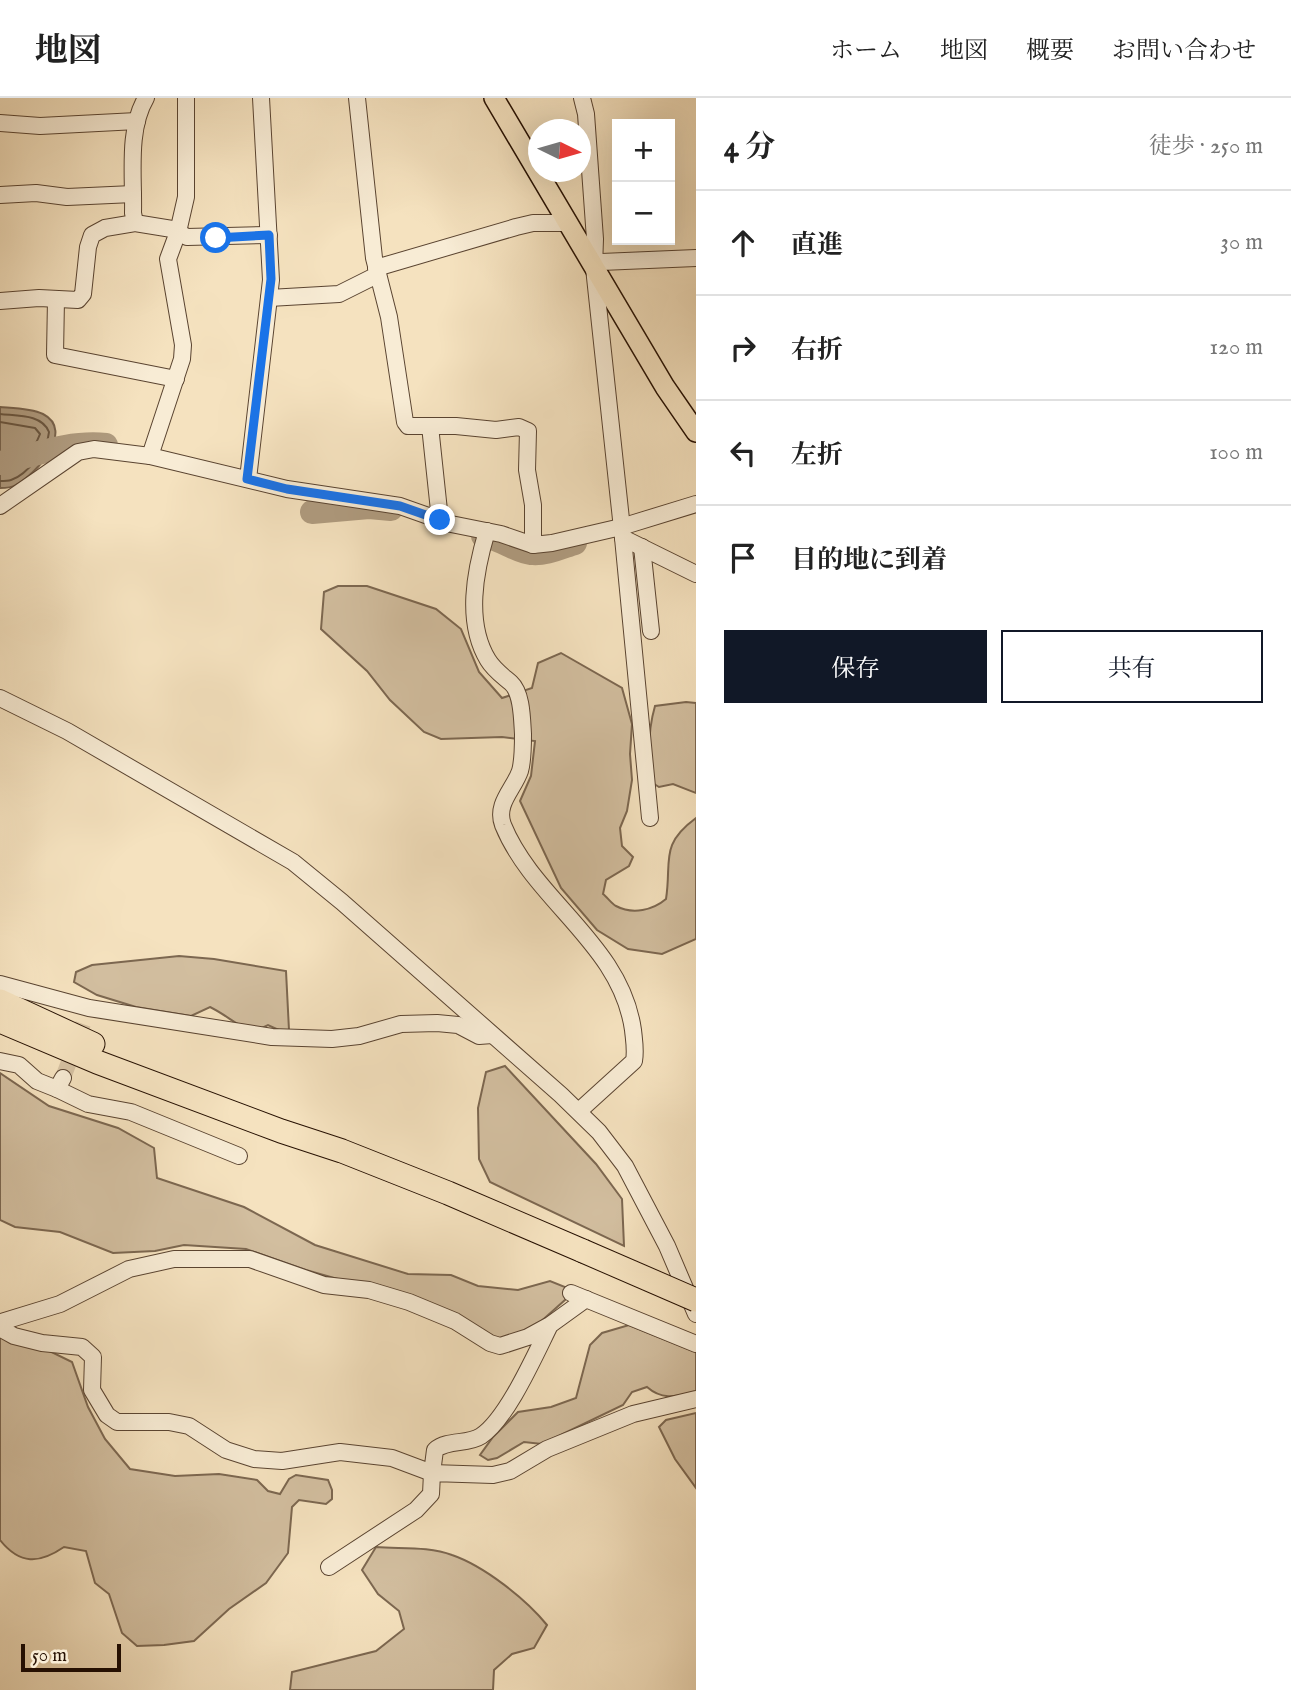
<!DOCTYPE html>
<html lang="ja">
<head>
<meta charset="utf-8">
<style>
  :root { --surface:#fff; --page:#f2f2f2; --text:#222; --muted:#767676; --line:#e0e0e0; --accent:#111827 }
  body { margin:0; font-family:"IM FELL English","Noto Serif JP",serif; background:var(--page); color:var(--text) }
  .controls { position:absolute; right:21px; top:21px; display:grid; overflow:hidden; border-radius:0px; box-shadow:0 7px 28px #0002 }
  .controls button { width:63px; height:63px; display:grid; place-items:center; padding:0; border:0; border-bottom:2px solid var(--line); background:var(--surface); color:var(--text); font:35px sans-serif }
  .compass { position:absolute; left:528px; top:21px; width:63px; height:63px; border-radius:50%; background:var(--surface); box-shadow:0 7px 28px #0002; rotate:95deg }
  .scale { position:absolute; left:21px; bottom:18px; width:100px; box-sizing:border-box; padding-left:7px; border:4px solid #261002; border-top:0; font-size:19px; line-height:24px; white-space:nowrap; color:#261002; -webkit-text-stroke:5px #f8ecd5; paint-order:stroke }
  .stop { position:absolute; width:21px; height:21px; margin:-16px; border:5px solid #1a73e8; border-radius:50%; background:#fff }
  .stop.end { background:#1a73e8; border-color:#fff; box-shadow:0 2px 7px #0008 }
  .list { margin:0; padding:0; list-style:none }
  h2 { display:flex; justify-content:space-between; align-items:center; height:91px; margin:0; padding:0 28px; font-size:30px }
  h2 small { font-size:23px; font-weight:400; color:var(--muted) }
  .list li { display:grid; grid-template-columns:46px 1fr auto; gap:21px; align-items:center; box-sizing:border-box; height:105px; padding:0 28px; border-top:2px solid var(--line) }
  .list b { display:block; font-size:26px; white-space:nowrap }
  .list em { font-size:23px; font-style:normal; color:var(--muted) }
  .actions { display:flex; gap:14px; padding:21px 28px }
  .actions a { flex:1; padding:16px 0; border:2px solid var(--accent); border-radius:0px; text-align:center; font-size:24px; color:var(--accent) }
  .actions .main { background:var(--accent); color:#fff }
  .icon { flex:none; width:38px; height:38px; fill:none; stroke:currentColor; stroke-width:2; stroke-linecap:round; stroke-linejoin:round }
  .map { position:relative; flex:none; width:696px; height:1592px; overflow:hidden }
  header { display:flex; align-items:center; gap:42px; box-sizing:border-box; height:98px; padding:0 35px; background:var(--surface); border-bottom:2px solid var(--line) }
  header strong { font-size:33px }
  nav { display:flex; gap:38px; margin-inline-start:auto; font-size:24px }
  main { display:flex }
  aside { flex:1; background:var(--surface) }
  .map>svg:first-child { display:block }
  .green { fill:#d2be9f; stroke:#7c6750; stroke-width:2 }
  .water { fill:#af9b7f; stroke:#78634d; stroke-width:2 }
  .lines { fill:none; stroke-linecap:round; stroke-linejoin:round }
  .shore { stroke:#6a5640; stroke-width:2 }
  .river { stroke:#af9b7f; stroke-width:24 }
  .minor-tunnel { stroke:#d6c2a3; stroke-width:16; stroke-dasharray:16 8; stroke-linecap:butt }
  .minor-casing { stroke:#5a4431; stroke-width:18 }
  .major-casing { stroke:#261002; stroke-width:22 }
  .highway-casing { stroke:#261002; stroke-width:25 }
  .minor { stroke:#f8ecd5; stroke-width:16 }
  .major { stroke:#f5e2bf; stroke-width:19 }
  .highway { stroke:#f5e2bf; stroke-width:23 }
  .highway-bridge-casing { stroke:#261002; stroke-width:25; stroke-linecap:butt }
  .highway-bridge { stroke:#f5e2bf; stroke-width:23 }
  .route { stroke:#1a73e8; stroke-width:9 }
</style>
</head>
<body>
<header>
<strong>地図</strong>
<nav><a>ホーム</a><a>地図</a><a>概要</a><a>お問い合わせ</a></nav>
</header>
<main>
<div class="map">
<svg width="696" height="1592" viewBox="0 0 696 1592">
  <rect width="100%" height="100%" fill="#f5e2bf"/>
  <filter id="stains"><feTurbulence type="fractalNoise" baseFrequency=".00286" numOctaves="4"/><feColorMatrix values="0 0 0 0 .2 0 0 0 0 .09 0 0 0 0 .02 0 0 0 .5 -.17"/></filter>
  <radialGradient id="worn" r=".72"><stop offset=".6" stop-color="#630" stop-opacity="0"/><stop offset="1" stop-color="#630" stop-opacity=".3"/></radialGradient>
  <g class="green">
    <path d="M338,488H367L436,511L461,531L479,574L502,600L532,590L538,565L561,555L622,590L632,626L630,656L632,682L627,713L620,730L622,748L633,759L629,768L606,782L603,796C607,799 612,806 616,808C633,817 653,812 666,801C672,763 659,747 696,720V841L662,856L628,851L597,832L561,790L520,703L531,678L535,643L502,639L441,641L424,634L390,602L367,573L321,531L324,494Z"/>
    <path d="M686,604L696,605V695L673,686L659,689L651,684C648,660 648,632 655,608Z"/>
    <path d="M179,858L214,861L286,873L289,932L281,933L268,927L253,934C237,928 225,916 210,909L191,918L136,909L97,897L74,884L76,874L92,867Z"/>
    <path d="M505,968L596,1066L622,1101L624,1148L490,1084L479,1061L478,1010L486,974Z"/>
    <path d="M0,975L49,1008L118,1030L154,1050L157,1080L244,1109L315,1147L408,1176L451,1177L478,1188L518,1192L550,1183L575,1193L537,1227L515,1241H498L422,1205L306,1172L246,1151L184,1147L155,1153L113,1155L60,1134L15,1129L0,1122Z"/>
    <path d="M629,1227L696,1254V1294C677,1298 663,1303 647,1289L632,1294L623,1307L542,1346L524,1344L497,1360L488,1362L480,1357L493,1339L518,1314L551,1309L576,1300L590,1247L602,1235Z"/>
    <path d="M0,1229L72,1264L88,1309L105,1341L130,1371L175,1378L219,1376L257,1382L268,1393L280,1396L289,1381L296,1377L328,1382L332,1392V1401L326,1406L299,1402L292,1409L288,1455L266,1485L229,1511L194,1543L164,1547L137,1548L122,1535L109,1496L95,1485L86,1453L64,1449C39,1466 20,1467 0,1442Z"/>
    <path d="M696,1315V1390L675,1361L659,1329L666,1322Z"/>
    <path d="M376,1449C400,1451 429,1448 452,1457C484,1468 526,1501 547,1527L534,1550L512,1556L494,1572L493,1592H290L292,1574L376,1553L404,1531L399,1513L378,1496L362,1472Z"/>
  </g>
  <path class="water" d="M0,309C13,310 31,310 43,316C76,333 35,377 16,387C11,390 6,390 0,390Z"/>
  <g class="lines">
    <g class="shore">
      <path d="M0,316C17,318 42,316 49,334C48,350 27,377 11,382C8,383 4,383 0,383"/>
      <path d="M0,324L35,330L40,336C34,352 19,373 0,374"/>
    </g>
    <g class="river">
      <path d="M0,365C34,357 70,343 106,347"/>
      <path d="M312,414L369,409L391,411"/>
      <path d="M483,438C501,440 514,453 531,455C544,457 562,449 575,445"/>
    </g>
    <path class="minor-tunnel" d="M63,980L83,926"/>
    <defs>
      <g id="minor">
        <path d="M357,0L374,160L389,219L405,324L408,328H456L496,332L519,329L528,333L527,372L533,407V447"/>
        <path d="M582,0L586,16L595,141L594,170L623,440L696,476"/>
        <path d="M0,25L40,28L137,23"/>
        <path d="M0,97L36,95L67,99L133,96"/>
        <path d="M135,125L133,115C134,79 127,32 146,0"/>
        <path d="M376,170L516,129L533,125H568"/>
        <path d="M594,170L601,164L696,160"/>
        <path d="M269,200L339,196L377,177"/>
        <path d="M56,201L55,257L176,281"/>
        <path d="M0,203L39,200L78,202L83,196L88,149L92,137L105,130L135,125L172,131L187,139L269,137"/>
        <path d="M430,328L440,422"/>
        <path d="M150,358L182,261L183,247L168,161L178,134L186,99V0"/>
        <path d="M248,381L271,182L261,0"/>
        <path d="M0,408L78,354L94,351L150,358L287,391L400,408L451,426L501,436L533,447L552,445L621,429L696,406"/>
        <path d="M487,433C475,473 465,524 488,562C494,572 503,578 511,585C522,595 522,621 523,636C523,646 523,663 520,673C514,691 495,706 503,727C534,803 621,846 633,932C634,942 636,952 634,963L579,1013"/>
        <path d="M623,440L650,720"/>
        <path d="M642,449L651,533"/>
        <path d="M0,600L67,633L293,764L342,804L561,997L599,1034L625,1068L667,1148L696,1216"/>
        <path d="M0,886L89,910L272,939L332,941L359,938L401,926L437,925L458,927L479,938L492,937"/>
        <path d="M0,963L19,967L37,983L57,991L63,980"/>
        <path d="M57,991L88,1006L131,1014L239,1058"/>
        <path d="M571,1195L696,1246"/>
        <path d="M550,1227C535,1257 507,1321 481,1338C467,1347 448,1341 435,1352L432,1375L392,1360L340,1354L282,1363L254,1361L226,1352L189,1328L169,1324H117L107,1317L92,1292L93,1259L82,1249L42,1245L14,1238L3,1232L1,1224L60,1206L129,1171L174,1161H250L324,1187L369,1192L409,1204L455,1223L490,1245L500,1248L528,1239L550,1227L586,1201"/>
        <path d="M329,1469L416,1412L431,1396L432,1375L493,1377L510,1373L547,1351L633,1316L696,1301"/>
      </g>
      <path id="major" d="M494,0L665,289L696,334"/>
      <g id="highway">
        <path d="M0,903L93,946"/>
        <path d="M0,923L97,964L281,1033L342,1053L448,1095L583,1153"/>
      </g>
    </defs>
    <use href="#minor" class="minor-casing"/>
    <use href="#major" class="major-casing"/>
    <use href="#highway" class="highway-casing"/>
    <use href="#minor" class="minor"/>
    <use href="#major" class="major"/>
    <use href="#highway" class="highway"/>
    <defs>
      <path id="highway-bridge" d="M583,1153L696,1202"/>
    </defs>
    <use href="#highway-bridge" class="highway-bridge-casing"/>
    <use href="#highway-bridge" class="highway-bridge"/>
  </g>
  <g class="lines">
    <path class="route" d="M216,140L269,137L271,181L247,381L287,391L400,408L440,422"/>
  </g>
  <rect width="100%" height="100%" filter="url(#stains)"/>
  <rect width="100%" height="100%" fill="url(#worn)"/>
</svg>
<div class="controls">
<button>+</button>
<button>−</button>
</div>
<svg class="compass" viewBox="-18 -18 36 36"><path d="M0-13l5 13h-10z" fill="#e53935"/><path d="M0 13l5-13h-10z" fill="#767676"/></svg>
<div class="scale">50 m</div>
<div class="stop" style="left:216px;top:140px"></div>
<div class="stop end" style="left:440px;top:422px"></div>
</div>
<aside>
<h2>4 分<small>徒歩 · 250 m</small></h2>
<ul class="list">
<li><svg class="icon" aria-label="ahead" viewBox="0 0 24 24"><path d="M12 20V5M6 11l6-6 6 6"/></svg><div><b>直進</b></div><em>30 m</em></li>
<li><svg class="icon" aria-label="right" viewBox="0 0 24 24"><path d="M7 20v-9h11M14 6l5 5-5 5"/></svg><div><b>右折</b></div><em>120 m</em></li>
<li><svg class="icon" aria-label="left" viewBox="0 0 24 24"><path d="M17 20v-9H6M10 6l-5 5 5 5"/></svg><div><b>左折</b></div><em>100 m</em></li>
<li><svg class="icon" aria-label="arrive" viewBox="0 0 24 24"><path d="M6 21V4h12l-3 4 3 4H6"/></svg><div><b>目的地に到着</b></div></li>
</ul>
<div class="actions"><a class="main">保存</a><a>共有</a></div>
</aside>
</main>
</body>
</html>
